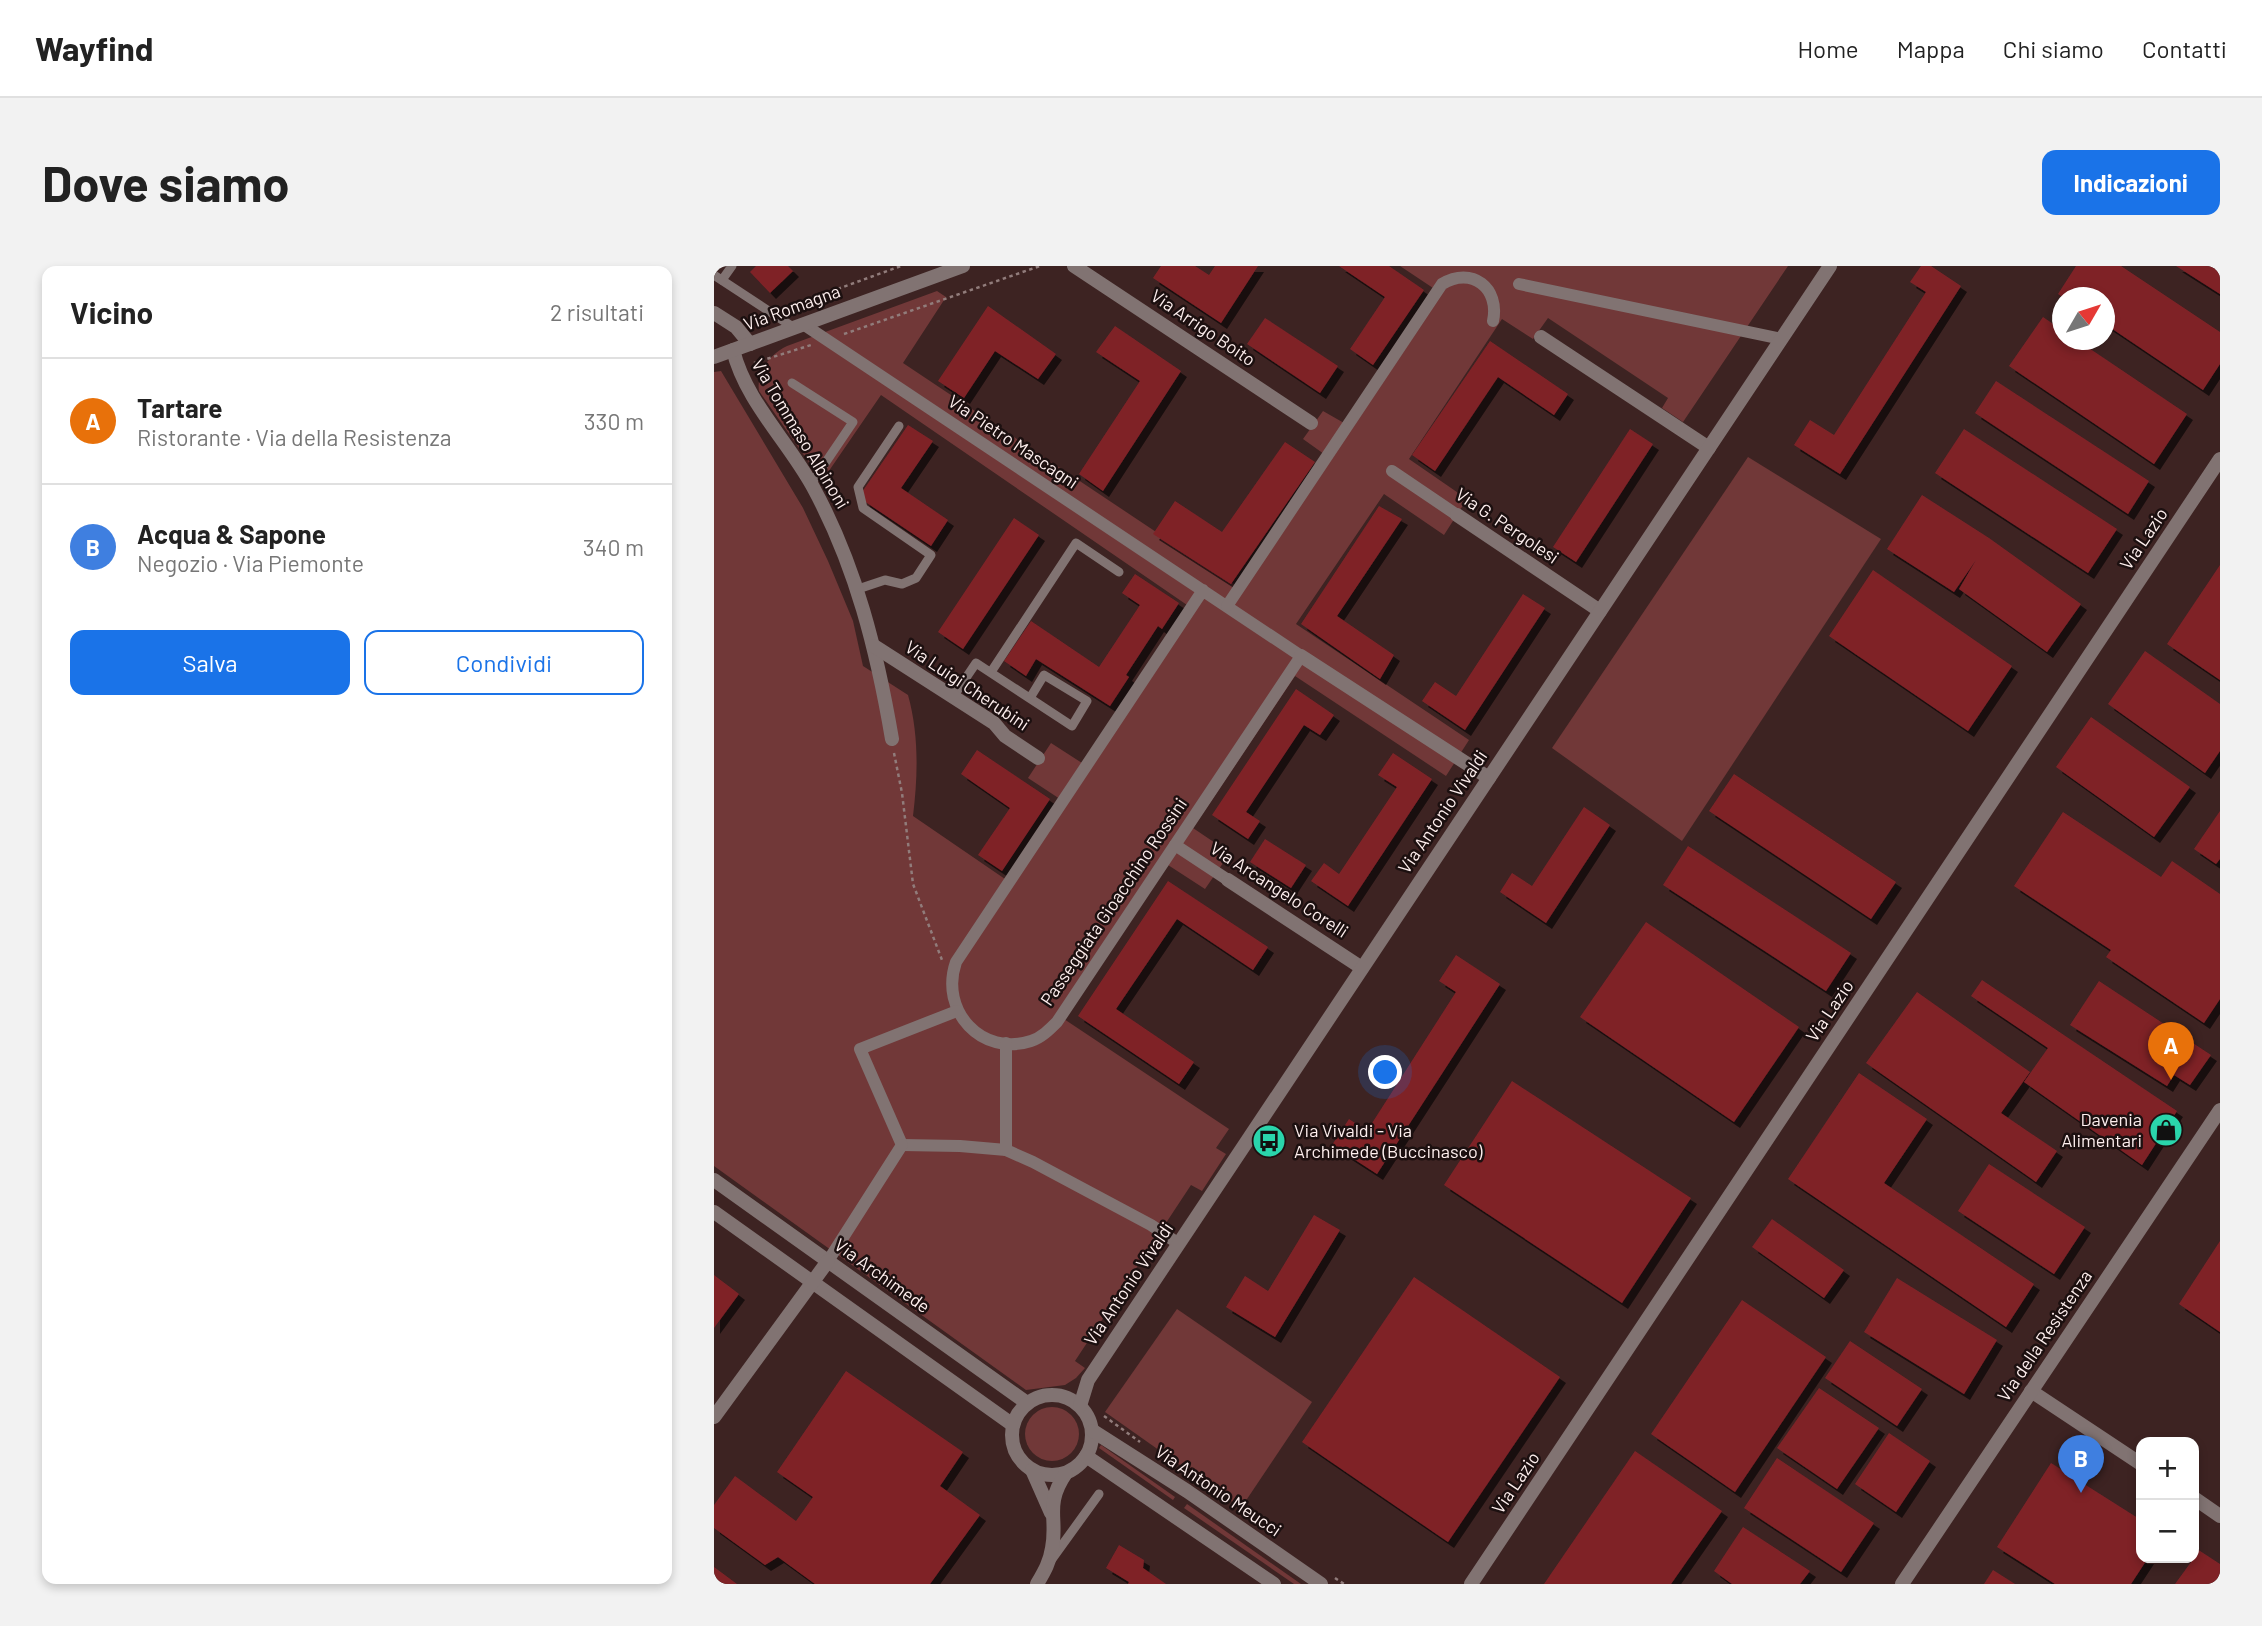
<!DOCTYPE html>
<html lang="it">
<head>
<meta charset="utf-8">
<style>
  :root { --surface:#fff; --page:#f2f2f2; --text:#222; --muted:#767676; --line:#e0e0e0; --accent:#1a73e8 }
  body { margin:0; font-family:Barlow,sans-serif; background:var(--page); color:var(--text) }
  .controls { position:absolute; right:21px; bottom:21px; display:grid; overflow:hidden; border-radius:14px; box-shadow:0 4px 10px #0003 }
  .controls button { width:63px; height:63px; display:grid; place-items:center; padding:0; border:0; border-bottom:2px solid var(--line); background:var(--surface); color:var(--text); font:35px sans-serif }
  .compass { position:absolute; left:1338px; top:21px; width:63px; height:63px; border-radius:50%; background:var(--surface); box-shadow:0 4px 10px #0003; rotate:51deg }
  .you { position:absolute; left:672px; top:807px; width:24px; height:24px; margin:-18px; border:5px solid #fff; border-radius:50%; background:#1a73e8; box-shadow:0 0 0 10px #1a73e833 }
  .badge { display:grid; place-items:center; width:46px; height:46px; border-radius:50%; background:var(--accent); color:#fff; font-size:23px; font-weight:700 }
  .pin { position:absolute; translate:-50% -58px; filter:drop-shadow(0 2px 4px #0008) }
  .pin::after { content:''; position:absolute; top:37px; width:24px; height:21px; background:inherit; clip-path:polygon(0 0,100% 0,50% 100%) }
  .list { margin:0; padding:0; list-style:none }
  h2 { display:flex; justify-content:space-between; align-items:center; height:91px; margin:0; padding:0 28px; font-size:30px }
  h2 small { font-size:23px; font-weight:400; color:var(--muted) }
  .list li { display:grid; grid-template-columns:46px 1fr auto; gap:21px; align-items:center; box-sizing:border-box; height:126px; padding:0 28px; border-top:2px solid var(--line) }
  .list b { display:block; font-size:26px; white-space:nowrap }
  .list p { margin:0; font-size:23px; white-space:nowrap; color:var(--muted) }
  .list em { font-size:23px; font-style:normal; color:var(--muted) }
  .actions { display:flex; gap:14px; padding:21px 28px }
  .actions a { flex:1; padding:16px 0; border:2px solid var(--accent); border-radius:14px; text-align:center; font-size:24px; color:var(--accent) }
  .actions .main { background:var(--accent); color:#fff }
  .map { position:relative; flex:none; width:1506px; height:1318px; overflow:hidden; border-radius:14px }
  header { display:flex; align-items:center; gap:42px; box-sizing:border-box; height:98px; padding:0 35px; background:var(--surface); border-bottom:2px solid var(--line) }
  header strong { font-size:33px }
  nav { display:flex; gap:38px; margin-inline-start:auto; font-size:24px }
  .intro { display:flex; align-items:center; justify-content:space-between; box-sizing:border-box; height:168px; padding:0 42px }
  h1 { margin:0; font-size:49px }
  .button { padding:18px 32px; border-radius:14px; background:var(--accent); color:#fff; font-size:24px; font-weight:700 }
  main { display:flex; gap:42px; padding:0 42px }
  aside { flex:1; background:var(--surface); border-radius:14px; box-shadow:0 4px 10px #0003 }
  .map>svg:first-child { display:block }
  .green { fill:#713838 }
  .building { fill:#7f2228; filter:url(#shadow) }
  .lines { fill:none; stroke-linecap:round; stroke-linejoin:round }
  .path { stroke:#917c7b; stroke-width:2.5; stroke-dasharray:3.5 3.5; stroke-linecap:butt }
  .service { stroke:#817372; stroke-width:9 }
  .pedestrian { stroke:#817372; stroke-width:12 }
  .minor { stroke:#817372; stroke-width:14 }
  .tertiary { stroke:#817372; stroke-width:14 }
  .labels { text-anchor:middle; stroke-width:5; stroke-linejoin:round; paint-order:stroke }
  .street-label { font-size:18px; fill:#feefee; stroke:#1c1010 }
  .poi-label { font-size:18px; fill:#feefee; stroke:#1c1010; text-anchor:end }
</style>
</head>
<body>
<header>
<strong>Wayfind</strong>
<nav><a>Home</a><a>Mappa</a><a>Chi siamo</a><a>Contatti</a></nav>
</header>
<div class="intro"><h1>Dove siamo</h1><a class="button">Indicazioni</a></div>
<main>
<aside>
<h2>Vicino<small>2 risultati</small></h2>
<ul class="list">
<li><span class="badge" style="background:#e8710a">A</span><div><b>Tartare</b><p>Ristorante · Via della Resistenza</p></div><em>330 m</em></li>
<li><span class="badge" style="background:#3f7fe0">B</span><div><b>Acqua &amp; Sapone</b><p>Negozio · Via Piemonte</p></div><em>340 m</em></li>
</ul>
<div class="actions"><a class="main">Salva</a><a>Condividi</a></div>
</aside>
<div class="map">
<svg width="1506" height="1318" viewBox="0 0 1506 1318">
  <defs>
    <filter id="shadow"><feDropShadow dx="6" dy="6" stdDeviation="0" flood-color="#0009"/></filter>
  </defs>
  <rect width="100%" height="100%" fill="#3d2322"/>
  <g class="green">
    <path d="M686,0H1074L969,156L948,142L954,132L834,52L819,73L788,53L695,193L753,233L730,269L670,228L582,358L755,474L732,510L581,410L479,562L516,587L491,623L454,599L350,753L515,863L502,882L512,888L488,925L477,919L361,1095L371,1102L362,1112L351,1119L312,1124L0,900V106L7,105L89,242L114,295L139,355L149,400L194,429C205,468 204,510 199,550L291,613L346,533L314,512L337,477L368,497L473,339L167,129L108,215L45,125C42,106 56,88 73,80L223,25L232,31L189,97L523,320L610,188L589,173L609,145L630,157L719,22Z"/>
    <path d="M1034,191L1167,273L968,575L838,482Z"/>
    <path d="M463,1043L598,1136L527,1242L391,1146Z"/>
    <circle cx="338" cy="1168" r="27"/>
    <path d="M387,1179L461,1231L459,1234L385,1182Z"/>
    <path d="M473,1238L587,1318H580L470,1242Z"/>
  </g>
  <g class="building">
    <path d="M42,0H74L79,5L56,27L36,6Z"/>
    <path d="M447,0H481L495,9L501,0H544L507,57L439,12Z"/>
    <path d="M625,0H675L710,24L659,99L636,83L671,31Z"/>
    <path d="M1207,0H1217L1247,20L1126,208L1080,179L1096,154L1120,169L1212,26L1196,16Z"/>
    <path d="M1362,0H1407L1506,66V98L1489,124L1391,58V32H1350L1344,28Z"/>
    <path d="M1462,0H1506V28Z"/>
    <path d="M274,40L342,88L324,113L281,85L250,132L224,115Z"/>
    <path d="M1329,51L1348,64V74H1363L1473,148L1440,198L1295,100Z"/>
    <path d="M551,52L624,100L606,127L533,78Z"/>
    <path d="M401,60L467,105L389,225L365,208L426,115L382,86Z"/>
    <path d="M776,75L854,128L840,149L784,111L721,205L698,189Z"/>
    <path d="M1282,115L1435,215L1414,248L1261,147Z"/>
    <path d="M194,159L219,175L187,222L234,254L217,280L150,235L148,226Z"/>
    <path d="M916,163L939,178L862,296L839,281Z"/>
    <path d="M1250,163L1403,263L1374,307L1221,207Z"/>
    <path d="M571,176L601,196L517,318L439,268L461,235L508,266Z"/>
    <path d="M1208,229L1275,272L1367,338L1333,386L1245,323L1262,294L1240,326L1173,283Z"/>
    <path d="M665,240L688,253L623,350L680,389L666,413L587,358Z"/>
    <path d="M300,252L325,269L249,383L224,366Z"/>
    <path d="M1506,299V414L1453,378Z"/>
    <path d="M1159,304L1298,400L1254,465L1115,370Z"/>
    <path d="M421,308L465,337L448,363L444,360L412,409L415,411L396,440L322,393L312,410L290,395L317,355L385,401L426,339L408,327Z"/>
    <path d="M809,328L831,342L751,464L708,435L721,416L742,430Z"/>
    <path d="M1431,385L1506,438V485L1491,507L1394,438Z"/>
    <path d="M582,423L620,449L606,469L590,459L532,546L546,555L534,573L498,549Z"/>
    <path d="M1377,451L1476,521L1440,571L1342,501Z"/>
    <path d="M263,484L336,533L288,605L264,589L296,542L247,508Z"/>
    <path d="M679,487L718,513L634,640L597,615L610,597L625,608L683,521L664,509Z"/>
    <path d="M1020,508L1182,616L1157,653L995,545Z"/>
    <path d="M870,541L896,559L832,657L786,626L798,607L818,620Z"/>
    <path d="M1506,545V593L1502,598L1480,583Z"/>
    <path d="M1349,546L1447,611L1458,595L1506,628V733L1490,757L1392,691L1397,684L1300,620Z"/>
    <path d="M551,573L592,599L577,622L536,596Z"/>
    <path d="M974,580L1137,687L1112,725L949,619Z"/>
    <path d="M454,615L554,681L539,704L463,653L402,743L480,796L465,818L364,750Z"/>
    <path d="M932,656L1085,761L1020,856L866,751Z"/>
    <path d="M742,689L786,718L663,908L618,879L635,853L653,865L742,726L725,715Z"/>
    <path d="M1268,714L1463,845L1428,899L1310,816L1334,782L1257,730Z"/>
    <path d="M1385,715L1497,789L1476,819L1460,809L1453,820L1356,759Z"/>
    <path d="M1203,726L1316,806L1287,847L1343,885L1322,916L1152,797Z"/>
    <path d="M1145,807L1213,853L1170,917L1320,1018L1292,1061L1074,913Z"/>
    <path d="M798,815L977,932L908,1037L730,919Z"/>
    <path d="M1275,898L1371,961L1340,1008L1244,945Z"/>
    <path d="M600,949L626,964L561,1071L512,1041L531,1010L554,1025Z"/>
    <path d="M1058,953L1130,1004L1110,1032L1038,981Z"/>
    <path d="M1506,975V1066L1465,1038Z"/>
    <path d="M0,1009L25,1028L0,1062Z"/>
    <path d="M700,1011L846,1111L734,1276L588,1176Z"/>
    <path d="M1183,1012L1283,1074L1250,1128L1150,1066Z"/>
    <path d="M1028,1034L1112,1091L1021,1226L937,1168Z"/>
    <path d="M1136,1075L1208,1123L1183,1160L1111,1112Z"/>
    <path d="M132,1105L249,1186L226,1220L266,1249L216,1318H101L64,1291L51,1299L0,1262V1239L21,1210L82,1255L99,1231L63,1206Z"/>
    <path d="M1105,1122L1165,1162L1123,1223L1063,1182Z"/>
    <path d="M1175,1167L1216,1195L1182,1246L1141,1218Z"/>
    <path d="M921,1185L1008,1245L957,1318H830Z"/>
    <path d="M1063,1192L1160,1257L1127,1306L1030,1242Z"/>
    <path d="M1337,1197L1427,1254V1292H1434L1417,1318H1341L1283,1281Z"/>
    <path d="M1029,1261L1096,1305L1086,1318H1018L1000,1305Z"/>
    <path d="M405,1279L430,1294L429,1302L452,1318H414L415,1316L392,1302Z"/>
    <path d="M1483,1283L1506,1298V1318H1461L1480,1292Z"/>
    <path d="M0,1301L23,1318H0Z"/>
    <path d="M1279,1304L1301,1318H1270Z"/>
  </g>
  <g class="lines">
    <g class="path">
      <path d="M71,42L187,0"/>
      <path d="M130,68L326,0"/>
      <path d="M40,97L97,79"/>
      <path d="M180,487L188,527L199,618L228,694"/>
      <path d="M390,1150L426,1176"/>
      <path d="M621,1312L630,1318"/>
    </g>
    <g class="service">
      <path d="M0,9L79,61"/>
      <path d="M8,14L18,0"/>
      <path d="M78,117L139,156L97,218"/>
      <path d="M144,323L171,314L188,318L202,312L217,289L149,242L144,221L185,160"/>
      <path d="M277,406L362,277L405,306"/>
      <path d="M239,431L262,397L358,460L373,435L330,409L316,432"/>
      <path d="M338,1293L385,1228"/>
    </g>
    <g class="pedestrian">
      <path d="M805,18L1068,73"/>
      <path d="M89,58L587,390L343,756C335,764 327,772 317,775C268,791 225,745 242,696L489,324"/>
      <path d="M678,205L743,249"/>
      <path d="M513,340L728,18C758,0 786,22 779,55"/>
      <path d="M461,579L514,614"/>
      <path d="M188,879L246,880L292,884L319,896L437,959L465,978"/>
      <path d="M188,879L146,783L243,745"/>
      <path d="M292,884V777"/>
      <path d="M114,995L188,879"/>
    </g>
    <g class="minor">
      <path d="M360,0L597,157"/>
      <path d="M0,47L22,61L36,78"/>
      <path d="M827,71L995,182"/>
      <path d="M19,84C32,136 74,175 99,221C142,300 163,385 178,473"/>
      <path d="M0,91L249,0"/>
      <path d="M743,249L886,345"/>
      <path d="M160,380L280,457L291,470L324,492"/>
      <path d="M587,390L775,512"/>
      <path d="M514,614L648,702"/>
      <path d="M0,914L313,1137"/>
      <path d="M0,946L299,1159"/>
      <path d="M1317,1125L1427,1198"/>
      <circle cx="338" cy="1169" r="40"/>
      <path d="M366,1140L374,1114L1116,0"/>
      <path d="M0,1151L114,995"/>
      <path d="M379,1165L473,1225L607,1318"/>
      <path d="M372,1190L560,1318"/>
      <path d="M318,1204L337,1247"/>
      <path d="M1480,1232L1506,1250"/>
      <path d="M323,1318C330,1306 336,1296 338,1282C344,1252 330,1239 352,1207"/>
      <path d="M757,1318L1506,193"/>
    </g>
    <path class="tertiary" d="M1188,1318L1506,844"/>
  </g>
  <defs>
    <symbol id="shop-disc" viewBox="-11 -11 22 22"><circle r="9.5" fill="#2ad5ac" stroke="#1c1010"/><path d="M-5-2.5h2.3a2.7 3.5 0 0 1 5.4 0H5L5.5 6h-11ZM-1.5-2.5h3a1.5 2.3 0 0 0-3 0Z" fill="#111"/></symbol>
    <symbol id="bus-disc" viewBox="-11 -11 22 22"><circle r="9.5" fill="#2ad5ac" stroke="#1c1010"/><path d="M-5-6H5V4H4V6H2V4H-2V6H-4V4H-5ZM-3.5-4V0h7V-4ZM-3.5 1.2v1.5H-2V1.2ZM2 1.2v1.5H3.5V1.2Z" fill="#111"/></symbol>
  </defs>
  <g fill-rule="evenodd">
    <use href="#shop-disc" x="1433" y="845" width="38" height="38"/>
    <use href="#bus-disc" x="536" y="856" width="38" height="38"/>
  </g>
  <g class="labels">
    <g class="street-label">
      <text transform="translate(78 42) rotate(-20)" y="6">Via Romagna</text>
      <text transform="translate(489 62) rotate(34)" y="6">Via Arrigo Boito</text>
      <text transform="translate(86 168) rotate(59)" y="6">Via Tommaso Albinoni</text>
      <text transform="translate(299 176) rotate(34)" y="6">Via Pietro Mascagni</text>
      <text transform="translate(793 260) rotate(34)" y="6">Via G. Pergolesi</text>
      <text transform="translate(1430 273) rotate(-56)" y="6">Via Lazio</text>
      <text transform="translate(253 420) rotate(34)" y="6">Via Luigi Cherubini</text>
      <text transform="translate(729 546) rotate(-56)" y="6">Via Antonio Vivaldi</text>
      <text transform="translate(565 624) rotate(33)" y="6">Via Arcangelo Corelli</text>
      <text transform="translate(400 636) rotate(-56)" y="6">Passeggiata Gioacchino Rossini</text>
      <text transform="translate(1116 745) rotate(-56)" y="6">Via Lazio</text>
      <text transform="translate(168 1010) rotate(36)" y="6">Via Archimede</text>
      <text transform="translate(415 1018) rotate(-56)" y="6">Via Antonio Vivaldi</text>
      <text transform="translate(1331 1070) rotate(-56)" y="6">Via della Resistenza</text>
      <text transform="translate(802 1217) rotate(-56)" y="6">Via Lazio</text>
      <text transform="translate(504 1225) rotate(34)" y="6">Via Antonio Meucci</text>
    </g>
    <g class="poi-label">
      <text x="1428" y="860">Davenia<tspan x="1428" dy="21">Alimentari</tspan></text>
      <text x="580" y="871" text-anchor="start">Via Vivaldi - Via<tspan x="580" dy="21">Archimede (Buccinasco)</tspan></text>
    </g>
  </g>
</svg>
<div class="controls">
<button>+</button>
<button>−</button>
</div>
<svg class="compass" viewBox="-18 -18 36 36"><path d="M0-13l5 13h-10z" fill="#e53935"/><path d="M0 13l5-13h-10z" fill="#767676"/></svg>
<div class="you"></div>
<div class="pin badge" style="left:1457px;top:814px;background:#e8710a">A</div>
<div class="pin badge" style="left:1367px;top:1227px;background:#3f7fe0">B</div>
</div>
</main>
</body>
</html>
